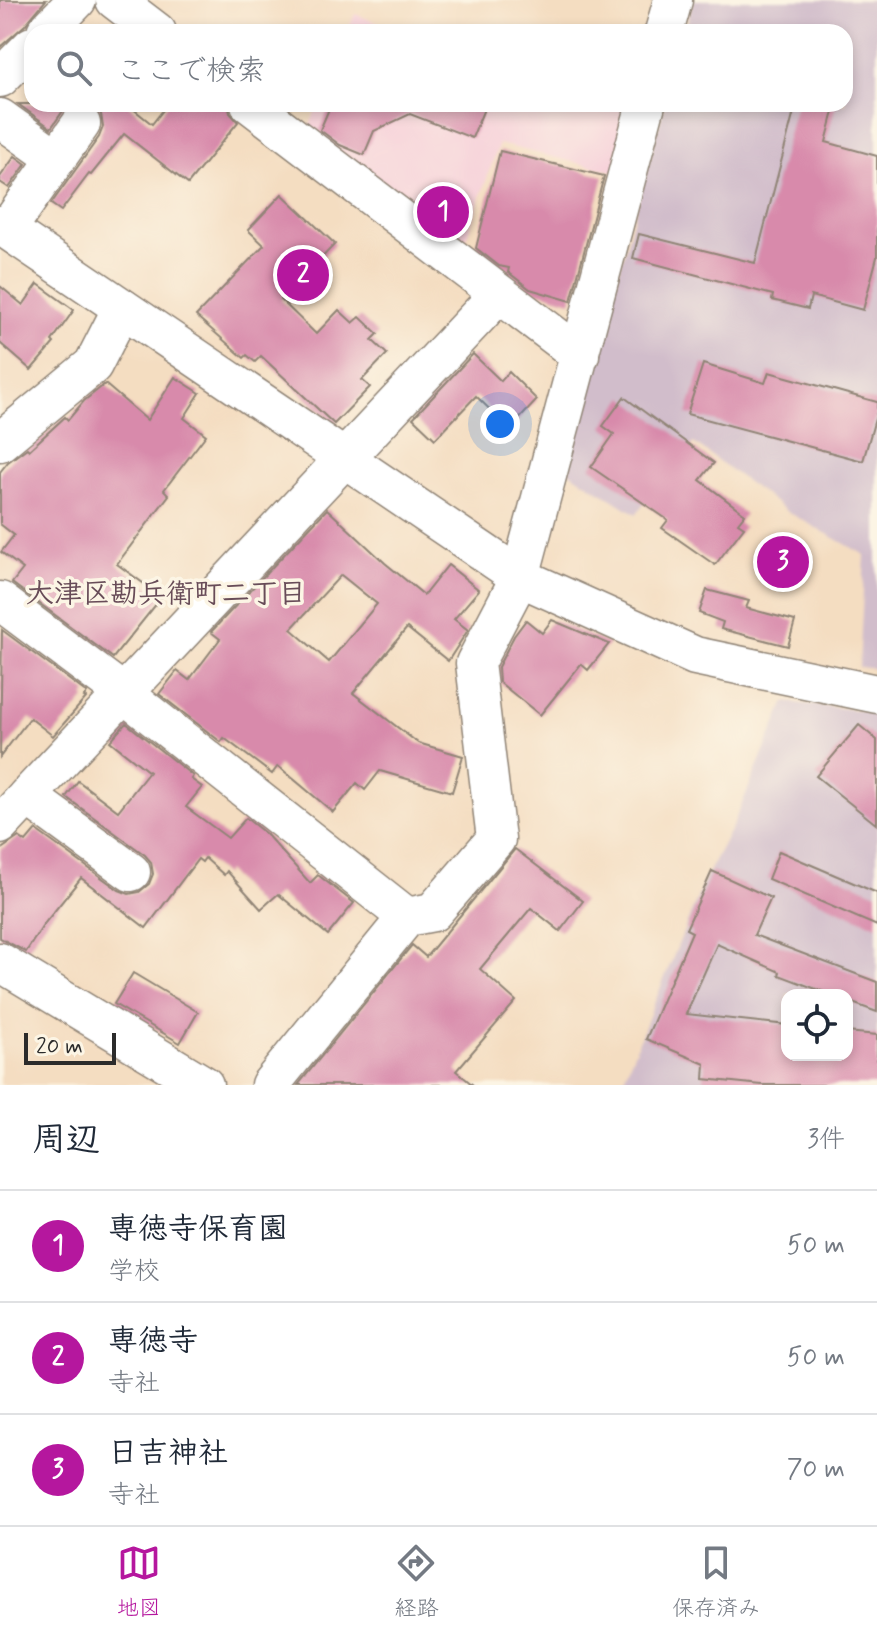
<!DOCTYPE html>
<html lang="ja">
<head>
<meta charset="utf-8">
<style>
  :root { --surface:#fff; --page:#f6f6f7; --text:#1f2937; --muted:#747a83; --line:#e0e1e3; --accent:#b5179e }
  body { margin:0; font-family:Mynerve,"Klee One",sans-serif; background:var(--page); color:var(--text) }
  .controls { position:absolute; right:24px; bottom:24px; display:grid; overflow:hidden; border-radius:16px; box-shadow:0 4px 12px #0003 }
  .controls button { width:72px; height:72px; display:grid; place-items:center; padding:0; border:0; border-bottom:2px solid var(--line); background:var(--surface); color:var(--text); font:40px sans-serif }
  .scale { position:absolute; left:24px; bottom:20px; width:92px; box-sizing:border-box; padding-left:8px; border:4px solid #2b2b2b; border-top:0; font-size:22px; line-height:28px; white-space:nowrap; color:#2b2b2b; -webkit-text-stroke:6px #fcf5e5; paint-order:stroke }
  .you { position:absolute; left:500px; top:424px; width:28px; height:28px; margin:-20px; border:6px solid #fff; border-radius:50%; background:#1a73e8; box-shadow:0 0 0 12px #1a73e833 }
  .badge { display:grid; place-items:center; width:52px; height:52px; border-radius:50%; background:var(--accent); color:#fff; font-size:26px; font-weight:700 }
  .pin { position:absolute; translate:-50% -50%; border:4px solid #fff; box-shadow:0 2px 8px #0006 }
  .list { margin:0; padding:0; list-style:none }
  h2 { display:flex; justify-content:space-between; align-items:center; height:104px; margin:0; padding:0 32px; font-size:34px }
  h2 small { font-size:26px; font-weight:400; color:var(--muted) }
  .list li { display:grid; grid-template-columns:52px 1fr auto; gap:24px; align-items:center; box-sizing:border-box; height:112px; padding:0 32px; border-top:2px solid var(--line) }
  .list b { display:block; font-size:30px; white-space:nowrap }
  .list p { margin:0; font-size:26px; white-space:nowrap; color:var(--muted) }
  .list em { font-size:26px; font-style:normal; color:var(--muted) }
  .icon { flex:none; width:44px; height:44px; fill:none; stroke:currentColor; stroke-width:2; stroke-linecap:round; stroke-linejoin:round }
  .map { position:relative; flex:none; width:877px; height:1085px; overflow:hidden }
  .search { position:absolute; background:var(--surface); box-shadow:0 4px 12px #0003; left:24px; right:24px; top:24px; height:88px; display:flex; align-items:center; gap:20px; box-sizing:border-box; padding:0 28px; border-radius:24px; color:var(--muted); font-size:30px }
  .sheet { height:440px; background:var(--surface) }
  nav { display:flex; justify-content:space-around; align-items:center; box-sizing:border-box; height:112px; border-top:2px solid var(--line); background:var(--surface); font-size:22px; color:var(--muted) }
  nav a { display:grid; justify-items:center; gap:4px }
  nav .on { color:var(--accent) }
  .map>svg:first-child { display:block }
  .built { fill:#f6cfd9 }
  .industrial { fill:#d1bdcb; fill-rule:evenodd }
  .building { fill:#d88aab; fill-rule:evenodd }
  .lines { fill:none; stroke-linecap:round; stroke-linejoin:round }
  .minor-casing { stroke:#908476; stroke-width:41 }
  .minor { stroke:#fff; stroke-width:38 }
  .labels { text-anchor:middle; stroke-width:7; stroke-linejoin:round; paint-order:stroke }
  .neighbourhood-label { font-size:28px; font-weight:bold; fill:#684c58; stroke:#fcf5e5 }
</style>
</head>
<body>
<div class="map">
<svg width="877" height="1085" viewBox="0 0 877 1085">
  <rect width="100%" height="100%" fill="#fcf5e5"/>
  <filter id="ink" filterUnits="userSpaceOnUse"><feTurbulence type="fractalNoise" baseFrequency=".0125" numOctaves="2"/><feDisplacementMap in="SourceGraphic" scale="16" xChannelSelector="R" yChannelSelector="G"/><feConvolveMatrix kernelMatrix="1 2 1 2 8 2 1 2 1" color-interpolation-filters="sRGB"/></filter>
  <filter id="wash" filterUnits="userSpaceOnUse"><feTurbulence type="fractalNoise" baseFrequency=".006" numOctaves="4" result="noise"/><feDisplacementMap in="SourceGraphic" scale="32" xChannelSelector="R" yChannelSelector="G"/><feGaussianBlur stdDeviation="1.8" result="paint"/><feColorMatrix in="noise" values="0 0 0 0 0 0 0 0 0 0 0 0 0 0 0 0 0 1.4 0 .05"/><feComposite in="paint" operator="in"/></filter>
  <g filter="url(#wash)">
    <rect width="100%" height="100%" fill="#f4ddc1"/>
    <g class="built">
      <path d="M355,14L402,32H403H347Z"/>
      <path d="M318,104H623L633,107L615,172L499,144L461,253L308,131Z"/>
    </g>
    <g class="industrial">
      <path d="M693,0H877V669L859,667L865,555L788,512L694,443L636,514L565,469L665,104H845V32H685Z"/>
      <path d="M785,702L877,712V1085H621L707,874L733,825ZM787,995H847V1055H787Z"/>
    </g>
    <g id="blocks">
      <g class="building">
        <path d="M0,0H46L25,25L0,47Z"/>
        <path d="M18,104H72L63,111L51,128Z"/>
        <path d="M88,104H127L152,124L168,104H228L230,113L238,122L188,184L124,134L91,175L89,174L61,211L51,204L99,137L103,127L101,114Z"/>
        <path d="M331,104H486L472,138L410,114L374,131L364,155L340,145L320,130Z"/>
        <path d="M796,104H836L826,142L877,156V257L863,310L811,296L808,309L772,300L773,295L633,258L639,234L755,263Z"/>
        <path d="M500,151L604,176L571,301L530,289L508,272L509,268L499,266L476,248Z"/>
        <path d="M15,156L26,164L9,188L0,182V177Z"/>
        <path d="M282,194L335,244L281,300L316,334L339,310L353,323L360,317L378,334L372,340L387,354L362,380L370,387L334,424L261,356L255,362L247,355L244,358L196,316L264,245L248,230Z"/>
        <path d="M38,284L74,310L52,341L54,343L31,370L0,343V286L23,305Z"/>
        <path d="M473,354L501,381L509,372L537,400L510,429L476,396L435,439L413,418Z"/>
        <path d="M703,364L765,383L769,372L877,402V412L863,461L687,414Z"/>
        <path d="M175,377L200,393L184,418L206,435L164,490L169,495L117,564L162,597L113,658L12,583L23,569L1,552L14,535L0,524V472L8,462L27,448L29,450L65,417L68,420L84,401L105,384L147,420Z"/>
        <path d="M624,397L714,463L700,480L745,514L738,523L744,527L715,565L662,528L668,520L591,467L614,434L603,426Z"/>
        <path d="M327,509L385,563L424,595L448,565L479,590L454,619L468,630L448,661L407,628L353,693L418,743L463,756L452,792L380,771L365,790L357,783L333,812L278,766L272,774L224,738L221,742L159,694L177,671L189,680L220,639L211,632ZM341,575L377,604L329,662L291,629Z"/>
        <path d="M707,590L749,601L746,608L795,621L788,646L721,629L723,622L699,613Z"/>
        <path d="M526,620L542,633L552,620L609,644L588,670L581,664L540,715L499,682L498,667L514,636Z"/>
        <path d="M2,630L87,693L84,697L86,698L53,736L30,718L0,757Z"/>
        <path d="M126,723L193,776L191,779L202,787L186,807L228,838L246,818L266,834L310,883L318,875L354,903L328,935L278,894L261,909L227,871L224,875L205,858L202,862L198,859L146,928L81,878L44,924L26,952L0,938V850L19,837L26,842L36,830L119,890L129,894L139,892L149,884L153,874L151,862L145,855L66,797L78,781L118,811L149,772L110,741Z"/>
        <path d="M859,725L877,740V825L816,776Z"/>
        <path d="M515,849L583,901L560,931L531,908L480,969L516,1001L456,1071L473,1085H298L412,945L426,957Z"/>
        <path d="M779,851L877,893V926L768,879Z"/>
        <path d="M712,871L771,898L754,935L877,982V1012L847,1001V995H832L779,975L780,972L717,944L686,1014L787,1025V1055H847V1032L877,1035V1085H762L704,1079L705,1064L646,1039L692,932L686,929Z"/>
        <path d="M133,973L198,1012L180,1043L114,1004Z"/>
      </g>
    </g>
  </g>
  <g filter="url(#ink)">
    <use href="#blocks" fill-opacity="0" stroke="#908476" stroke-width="2"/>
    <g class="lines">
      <defs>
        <g id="minor">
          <path d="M115,0L157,32"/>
          <path d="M46,32L77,0"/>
          <path d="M664,32L673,0"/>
          <path d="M0,78L32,46"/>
          <path d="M250,104L580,355"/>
          <path d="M0,118L56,158"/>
          <path d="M0,225L520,577L695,656L877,694"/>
          <path d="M7,229L81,124"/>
          <path d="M0,442L93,365L122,308"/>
          <path d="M0,601L123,693L407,917"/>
          <path d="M27,796L131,872"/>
          <path d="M0,825L498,295"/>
          <path d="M0,962L204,1085"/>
          <path d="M270,1085L407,917L433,912L496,839L475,663L520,577L646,104"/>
        </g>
      </defs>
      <use href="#minor" class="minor-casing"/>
      <use href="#minor" class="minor"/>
    </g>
  </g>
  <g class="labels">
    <g class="neighbourhood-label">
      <text x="166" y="602">大津区勘兵衛町二丁目</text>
    </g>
  </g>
</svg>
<div class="controls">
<button><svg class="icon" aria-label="locate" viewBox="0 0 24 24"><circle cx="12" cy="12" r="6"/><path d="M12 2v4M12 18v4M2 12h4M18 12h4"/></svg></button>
</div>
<div class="scale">20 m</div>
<div class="you"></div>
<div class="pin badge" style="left:443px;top:212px">1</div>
<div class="pin badge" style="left:303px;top:275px">2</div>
<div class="pin badge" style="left:783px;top:562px">3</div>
<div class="search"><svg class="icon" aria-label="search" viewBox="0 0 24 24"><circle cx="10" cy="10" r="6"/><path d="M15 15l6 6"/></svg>ここで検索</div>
</div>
<section class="sheet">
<h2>周辺<small>3件</small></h2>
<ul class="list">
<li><span class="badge">1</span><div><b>専徳寺保育園</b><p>学校</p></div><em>50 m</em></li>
<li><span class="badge">2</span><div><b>専徳寺</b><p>寺社</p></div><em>50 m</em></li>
<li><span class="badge">3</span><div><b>日吉神社</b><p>寺社</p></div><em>70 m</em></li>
</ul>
</section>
<nav>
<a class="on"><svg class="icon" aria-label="map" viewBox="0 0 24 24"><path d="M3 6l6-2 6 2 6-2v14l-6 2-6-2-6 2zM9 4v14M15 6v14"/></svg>地図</a>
<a><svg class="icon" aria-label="directions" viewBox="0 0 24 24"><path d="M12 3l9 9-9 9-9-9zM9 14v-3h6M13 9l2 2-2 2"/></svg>経路</a>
<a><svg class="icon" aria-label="saved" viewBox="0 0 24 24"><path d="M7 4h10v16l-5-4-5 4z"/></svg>保存済み</a>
</nav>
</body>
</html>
